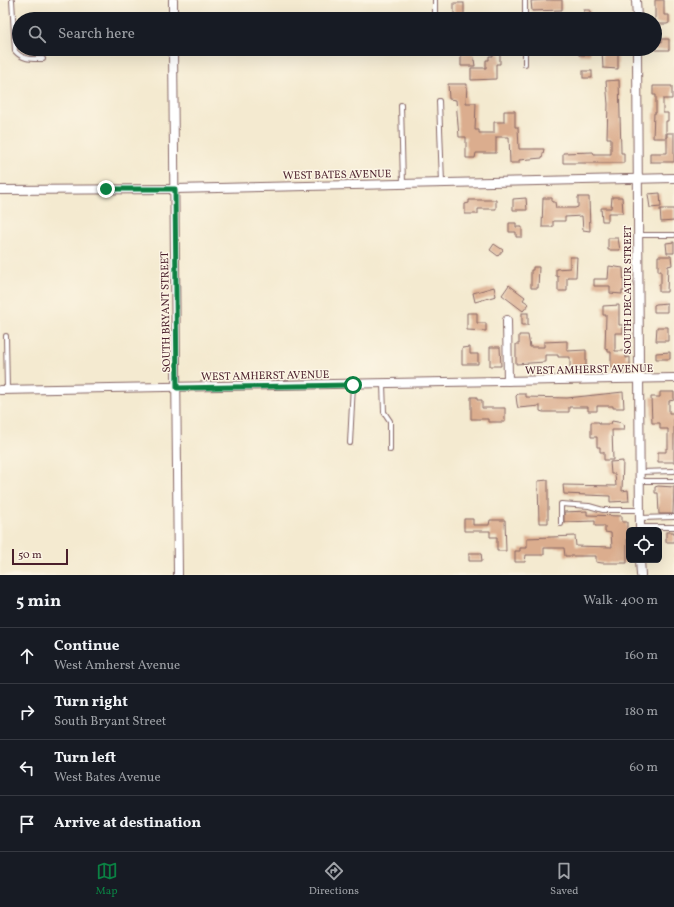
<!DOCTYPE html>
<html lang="en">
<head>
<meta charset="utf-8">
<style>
  :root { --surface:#171b24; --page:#20242c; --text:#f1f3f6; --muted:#9ea1a6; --line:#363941; --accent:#0b8043 }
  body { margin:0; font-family:Vollkorn,serif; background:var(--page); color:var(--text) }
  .controls { position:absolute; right:12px; bottom:12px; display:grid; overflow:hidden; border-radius:6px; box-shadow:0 4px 16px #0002 }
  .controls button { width:36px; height:36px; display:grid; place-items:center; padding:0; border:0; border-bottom:1px solid var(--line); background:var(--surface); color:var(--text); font:20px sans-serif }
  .scale { position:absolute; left:12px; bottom:10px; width:56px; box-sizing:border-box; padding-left:4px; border:2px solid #4a1f2b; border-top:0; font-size:11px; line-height:14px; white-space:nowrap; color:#4a1f2b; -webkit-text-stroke:3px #fcf5e5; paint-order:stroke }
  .stop { position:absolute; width:12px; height:12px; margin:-9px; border:3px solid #0b8043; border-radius:50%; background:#fff }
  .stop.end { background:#0b8043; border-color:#fff; box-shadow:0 1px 4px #0008 }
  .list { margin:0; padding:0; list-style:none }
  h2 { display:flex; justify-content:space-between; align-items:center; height:52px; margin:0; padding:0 16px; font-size:17px }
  h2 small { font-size:13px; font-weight:400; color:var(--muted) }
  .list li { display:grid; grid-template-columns:26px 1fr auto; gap:12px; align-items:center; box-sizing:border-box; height:56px; padding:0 16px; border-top:1px solid var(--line) }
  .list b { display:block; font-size:15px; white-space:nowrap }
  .list p { margin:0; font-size:13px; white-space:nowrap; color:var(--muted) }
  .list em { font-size:13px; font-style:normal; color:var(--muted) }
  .icon { flex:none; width:22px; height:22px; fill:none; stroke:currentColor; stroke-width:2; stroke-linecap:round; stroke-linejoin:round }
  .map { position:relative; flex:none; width:674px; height:575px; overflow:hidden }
  .search { position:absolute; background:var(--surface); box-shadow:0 4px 16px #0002; left:12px; right:12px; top:12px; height:44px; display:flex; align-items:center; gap:10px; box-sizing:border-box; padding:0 14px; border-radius:22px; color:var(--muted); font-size:15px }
  .sheet { height:276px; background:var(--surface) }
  nav { display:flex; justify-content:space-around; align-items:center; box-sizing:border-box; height:56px; border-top:1px solid var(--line); background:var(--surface); font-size:11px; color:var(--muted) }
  nav a { display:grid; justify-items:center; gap:2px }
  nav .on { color:var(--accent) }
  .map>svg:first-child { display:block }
  .building { fill:#dbad8e }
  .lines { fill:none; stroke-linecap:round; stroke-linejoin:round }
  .lane-casing { stroke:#866665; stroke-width:6 }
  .street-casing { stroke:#866665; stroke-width:10 }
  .lane { stroke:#fff; stroke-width:4 }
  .street { stroke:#fff; stroke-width:8 }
  .route { stroke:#0b8043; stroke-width:5 }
  .labels { text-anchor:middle; stroke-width:3; stroke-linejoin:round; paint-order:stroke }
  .street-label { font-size:11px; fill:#4a1f2b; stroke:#fcf5e5 }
</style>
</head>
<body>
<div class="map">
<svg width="674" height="575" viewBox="0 0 674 575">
  <rect width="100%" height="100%" fill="#fcf5e5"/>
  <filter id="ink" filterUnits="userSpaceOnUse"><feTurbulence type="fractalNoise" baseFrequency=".025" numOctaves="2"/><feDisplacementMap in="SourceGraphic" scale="8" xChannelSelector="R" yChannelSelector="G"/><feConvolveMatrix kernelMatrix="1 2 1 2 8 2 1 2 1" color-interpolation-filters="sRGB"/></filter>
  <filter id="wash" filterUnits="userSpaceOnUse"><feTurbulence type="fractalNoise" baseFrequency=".012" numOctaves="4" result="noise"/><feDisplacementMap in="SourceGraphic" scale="16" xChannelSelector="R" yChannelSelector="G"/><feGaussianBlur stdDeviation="0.9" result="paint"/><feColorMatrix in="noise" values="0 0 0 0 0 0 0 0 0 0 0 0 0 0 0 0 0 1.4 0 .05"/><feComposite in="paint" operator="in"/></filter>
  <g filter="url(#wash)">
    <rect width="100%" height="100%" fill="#f4ead0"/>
    <g id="blocks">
      <g class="building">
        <path d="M544,0H562V10L532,11L531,1Z"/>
        <path d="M655,0H664V15H669V23L667,24H655Z"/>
        <rect x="454" y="3" width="10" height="15"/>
        <rect x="584" y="10" width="6" height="9"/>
        <path d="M662,39H669V50H655V42H662Z"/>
        <rect x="579" y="49" width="11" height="6"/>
        <path d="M602,49H618V69L603,68Z"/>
        <path d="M461,53H473L475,66H461Z"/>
        <path d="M500,53V64H496V79L471,80V68H486V60H489V56H493V54Z"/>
        <rect x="583" y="71" width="9" height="7"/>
        <path d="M619,80L621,151V153H624V163H563V153L593,152L594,154H611V138H607L608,104L606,81Z"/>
        <path d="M448,84H467L466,103H476L475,130H479V133H494V122H504V111H515V127H518L519,149H544L542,158L519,160V163H510L509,137H496V153H476L475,158H466V137H459L456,100L449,99Z"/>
        <path d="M653,86H672V99H663V113H668V121H666V138H653L654,113H656V95H653Z"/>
        <path d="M667,133H674V162H650V153H667Z"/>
        <path d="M660,193L661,207L650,208L648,194Z"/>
        <path d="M578,197H589L590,231L583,230L582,216L565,217V221H553V227H542L543,198H552V202H555L556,208H575L578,207Z"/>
        <path d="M622,197L623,213H608V221H602L601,208H611L612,197Z"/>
        <path d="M526,198L527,210H513V199Z"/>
        <path d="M469,200H496V209H478V214H465V204L469,203Z"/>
        <path d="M660,209H674V221L661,222Z"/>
        <path d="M509,223H516V227H522V237H516V232H509Z"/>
        <path d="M608,238H618L620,250H608Z"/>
        <path d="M674,242V253H667L666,243Z"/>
        <path d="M494,244L503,250L498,256L490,250Z"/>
        <path d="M658,256H671L672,265L668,266L667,292H659V284H661V271H658Z"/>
        <path d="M570,257H577L576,277H567V291H558V276H556V269L570,268Z"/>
        <path d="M609,266L623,268L624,291H622V294L610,293V286H594V279H608Z"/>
        <path d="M533,267H539L538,288H531V270H533Z"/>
        <path d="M509,285L525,297L523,300L529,304L523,311L502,295Z"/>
        <path d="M494,287L496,296L475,302L473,293Z"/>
        <path d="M667,303V312H654V305L656,304Z"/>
        <path d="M619,305V325H623V333H615V351H626V358L630,357V367H611V352H608V350L605,349L606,315H603V306Z"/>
        <path d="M467,313H477V323H486V331L467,330Z"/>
        <rect x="522" y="313" width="6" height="12"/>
        <path d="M657,327H668V341H656Z"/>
        <path d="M519,335H528L530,347H544V342L567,341V351L586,350V367H570V357H558V355H545V362L516,364V344H519Z"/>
        <path d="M470,347V354H478V364H462V348Z"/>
        <path d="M490,347H500L501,366H490Z"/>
        <path d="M670,352V359H656V353Z"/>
        <path d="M623,392L624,408H613V406H597V411H588V407H569V412H543L540,411V406L518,408L517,404L516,396L518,394H526V397L567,398Z"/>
        <path d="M660,392H674V400L669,401V413H674V462H658V452H666V448H668V429H660V423H652L651,397H660Z"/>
        <path d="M471,397H477V400H482V408H505V422H488V419H471Z"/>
        <path d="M612,421L623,423L624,430H612L613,460H604V452H600V447H597V437H591V422H599V424H611Z"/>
        <path d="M623,461L622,491L628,490L629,501L610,502V496L564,494L563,485L616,486L615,474H611L610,462Z"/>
        <path d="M548,480V523H539L538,481Z"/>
        <path d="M658,486L674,487L673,514H659L658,493H655V487Z"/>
        <path d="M587,511V515L622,516V522H627V563H602L596,562V556H565L564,548H544V555H526L525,562H515V551H520V548H527V538L575,536L576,546L612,547L611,533L605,532V526H595V521L564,522V512Z"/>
        <path d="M464,519H473V525H489L490,520H505L506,551H497V537H490V531H464Z"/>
        <rect x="666" y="532" width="8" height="10"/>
        <path d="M469,553H481L482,561H469Z"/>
      </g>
    </g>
  </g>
  <g filter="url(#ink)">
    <use href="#blocks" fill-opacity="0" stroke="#866665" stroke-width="1"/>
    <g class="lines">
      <defs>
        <g id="lane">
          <path d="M12,0L15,51C23,60 31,59 43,59"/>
          <path d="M435,0V19"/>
          <path d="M525,0V19"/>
          <path d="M437,49V52"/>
          <path d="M525,49V64"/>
          <path d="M439,101L442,183"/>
          <path d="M401,105L403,184"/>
          <path d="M638,235H674"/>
          <path d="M6,336L7,390"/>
          <path d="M383,384L384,412L390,421V450"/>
          <path d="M350,443L353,385"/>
          <path d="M640,472L674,471"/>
          <path d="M640,481H674"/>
          <path d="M640,518L674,517"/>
          <path d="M561,524V504L589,506L603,510H640"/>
          <path d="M640,527H674"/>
        </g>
        <g id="street">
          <path d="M173,0V19"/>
          <path d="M636,0L637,19"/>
          <path d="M173,49L178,575"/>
          <path d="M637,49L640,530"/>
          <path d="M0,190L175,189L674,178"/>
          <path d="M507,320L508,381"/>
          <path d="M0,390L674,378"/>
          <path d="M640,560L641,575"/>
        </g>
      </defs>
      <use href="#lane" class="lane-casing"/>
      <use href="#street" class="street-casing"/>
      <use href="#lane" class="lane"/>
      <use href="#street" class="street"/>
    </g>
  </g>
  <g class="lines" filter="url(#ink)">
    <path class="route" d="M106,189H175L177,388L353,385"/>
  </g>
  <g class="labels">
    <g class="street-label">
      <text transform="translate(337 174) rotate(-1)" y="4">WEST BATES AVENUE</text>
      <text transform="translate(627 290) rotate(-90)" y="4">SOUTH DECATUR STREET</text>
      <text transform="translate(165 312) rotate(-91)" y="4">SOUTH BRYANT STREET</text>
      <text transform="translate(589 369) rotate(-1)" y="4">WEST AMHERST AVENUE</text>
      <text transform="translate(265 375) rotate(-1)" y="4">WEST AMHERST AVENUE</text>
    </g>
  </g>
</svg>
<div class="controls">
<button><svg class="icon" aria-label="locate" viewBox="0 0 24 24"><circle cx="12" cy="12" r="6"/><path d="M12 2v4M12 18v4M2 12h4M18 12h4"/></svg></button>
</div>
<div class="scale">50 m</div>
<div class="stop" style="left:353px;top:385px"></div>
<div class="stop end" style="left:106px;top:189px"></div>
<div class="search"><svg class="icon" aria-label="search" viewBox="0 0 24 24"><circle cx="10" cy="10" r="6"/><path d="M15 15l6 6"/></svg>Search here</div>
</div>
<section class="sheet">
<h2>5 min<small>Walk · 400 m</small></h2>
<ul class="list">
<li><svg class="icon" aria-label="ahead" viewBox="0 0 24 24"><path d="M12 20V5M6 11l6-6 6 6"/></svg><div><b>Continue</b><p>West Amherst Avenue</p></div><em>160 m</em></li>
<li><svg class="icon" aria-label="right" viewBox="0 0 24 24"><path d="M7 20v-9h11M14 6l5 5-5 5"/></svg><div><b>Turn right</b><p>South Bryant Street</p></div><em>180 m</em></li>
<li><svg class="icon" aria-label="left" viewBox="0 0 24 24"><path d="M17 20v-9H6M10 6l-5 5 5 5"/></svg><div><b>Turn left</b><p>West Bates Avenue</p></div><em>60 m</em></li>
<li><svg class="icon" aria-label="arrive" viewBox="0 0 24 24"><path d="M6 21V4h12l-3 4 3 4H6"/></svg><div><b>Arrive at destination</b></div></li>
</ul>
</section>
<nav>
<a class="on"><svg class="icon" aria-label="map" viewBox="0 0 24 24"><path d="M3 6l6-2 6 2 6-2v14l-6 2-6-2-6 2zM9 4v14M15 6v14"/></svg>Map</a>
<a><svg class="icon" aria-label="directions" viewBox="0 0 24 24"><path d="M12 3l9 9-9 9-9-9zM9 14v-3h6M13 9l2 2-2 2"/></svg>Directions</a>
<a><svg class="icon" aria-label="saved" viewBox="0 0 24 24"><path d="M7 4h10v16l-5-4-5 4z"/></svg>Saved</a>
</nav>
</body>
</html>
